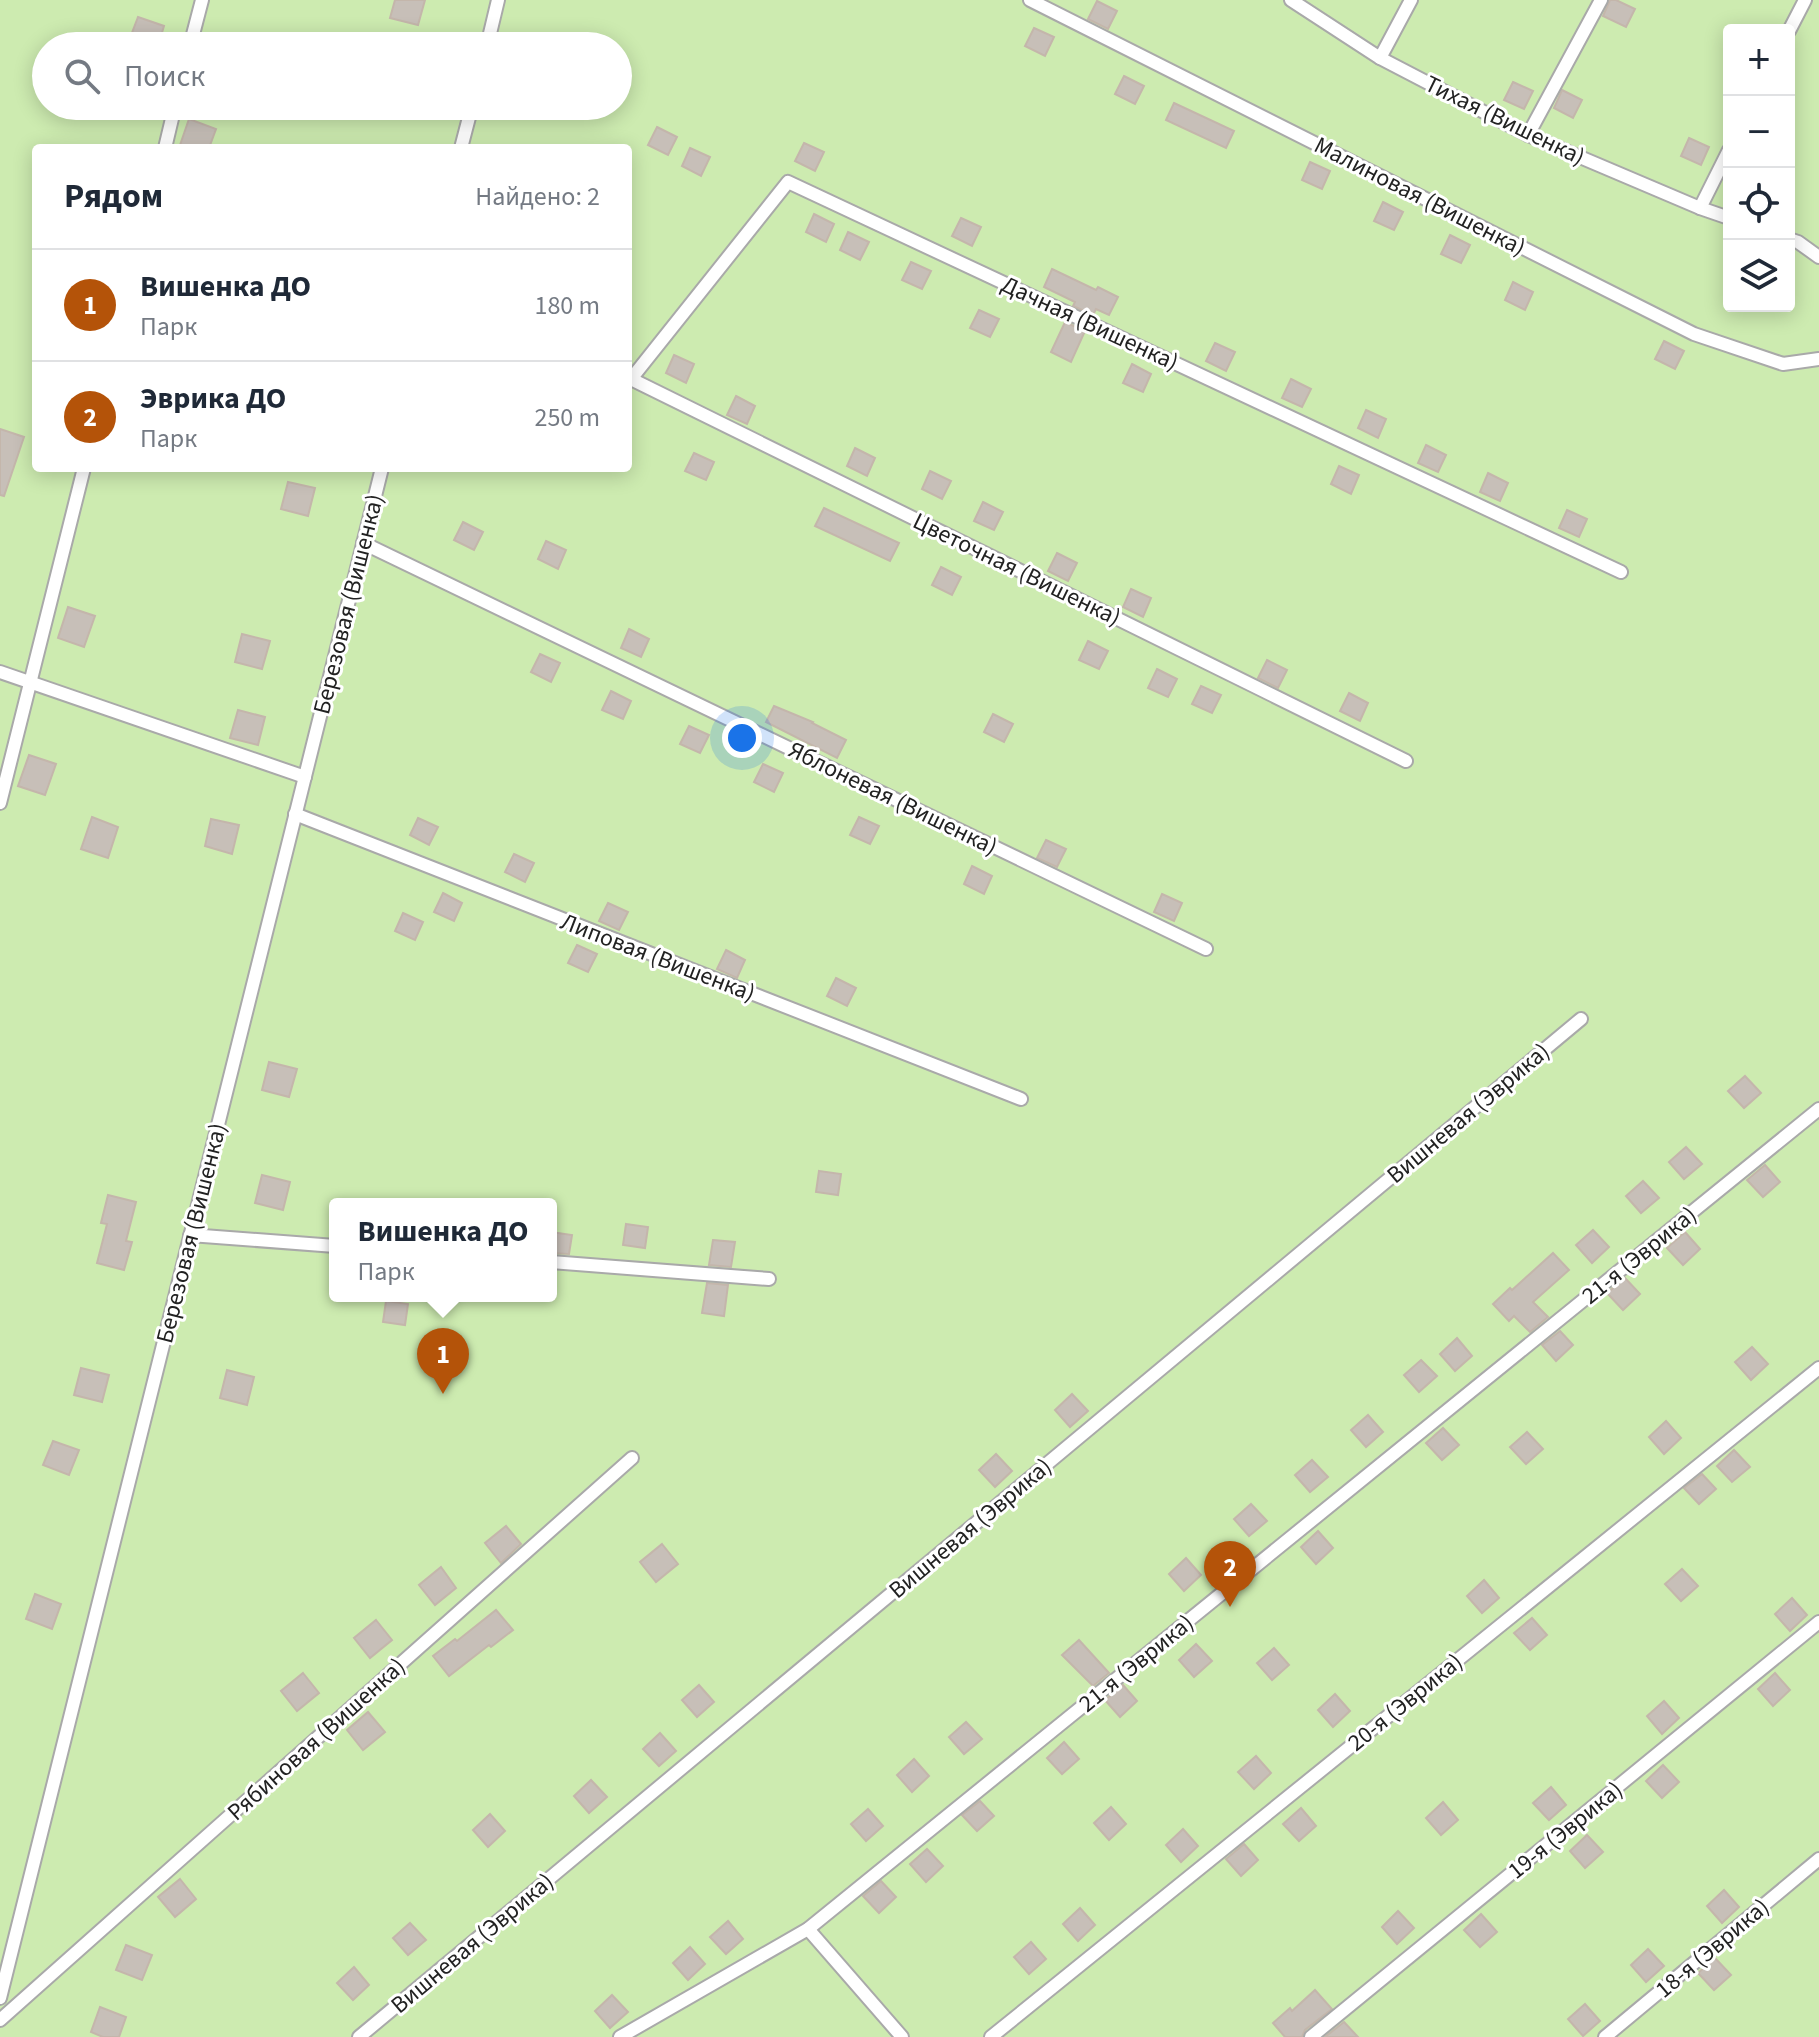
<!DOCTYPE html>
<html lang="ru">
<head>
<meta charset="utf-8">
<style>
  :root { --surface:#fff; --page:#f6f6f7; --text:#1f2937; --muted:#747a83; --line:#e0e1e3; --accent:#b45309 }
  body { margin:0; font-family:"Source Sans 3",sans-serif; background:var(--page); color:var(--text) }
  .controls { position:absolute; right:24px; top:24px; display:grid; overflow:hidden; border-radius:8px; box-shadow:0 4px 20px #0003 }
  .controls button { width:72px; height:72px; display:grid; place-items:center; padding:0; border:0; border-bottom:2px solid var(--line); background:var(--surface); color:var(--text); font:40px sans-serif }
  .you { position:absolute; left:742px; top:738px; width:28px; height:28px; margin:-20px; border:6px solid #fff; border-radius:50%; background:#1a73e8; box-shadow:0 0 0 12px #1a73e833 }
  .badge { display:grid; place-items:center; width:52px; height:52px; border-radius:50%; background:var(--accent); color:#fff; font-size:26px; font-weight:700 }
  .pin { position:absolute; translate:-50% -66px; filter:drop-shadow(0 2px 4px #0008) }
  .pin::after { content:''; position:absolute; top:42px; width:28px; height:24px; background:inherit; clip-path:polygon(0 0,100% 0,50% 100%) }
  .popup { position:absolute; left:329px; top:1198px; width:228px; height:104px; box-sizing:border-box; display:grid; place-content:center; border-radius:8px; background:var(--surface); filter:drop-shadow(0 2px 6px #0005); font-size:26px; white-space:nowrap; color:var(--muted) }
  .popup b { font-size:30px; color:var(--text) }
  .popup::after { content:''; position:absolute; left:50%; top:100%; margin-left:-16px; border:16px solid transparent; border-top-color:var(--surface) }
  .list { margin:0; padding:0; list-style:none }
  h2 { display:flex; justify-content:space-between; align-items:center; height:104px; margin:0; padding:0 32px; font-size:34px }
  h2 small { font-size:26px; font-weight:400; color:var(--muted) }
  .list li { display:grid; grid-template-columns:52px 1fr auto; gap:24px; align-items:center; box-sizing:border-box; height:112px; padding:0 32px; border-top:2px solid var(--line) }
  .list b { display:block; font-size:30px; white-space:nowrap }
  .list p { margin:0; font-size:26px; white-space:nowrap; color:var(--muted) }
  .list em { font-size:26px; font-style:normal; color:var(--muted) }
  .icon { flex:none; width:44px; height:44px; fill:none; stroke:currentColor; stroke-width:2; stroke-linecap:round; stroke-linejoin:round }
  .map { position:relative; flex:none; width:1819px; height:2037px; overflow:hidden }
  .search { position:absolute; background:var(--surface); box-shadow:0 4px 20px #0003; left:32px; top:32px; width:600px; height:88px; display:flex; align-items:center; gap:20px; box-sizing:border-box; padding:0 28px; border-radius:44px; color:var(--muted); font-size:30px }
  .panel { position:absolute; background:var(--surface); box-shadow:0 4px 20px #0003; left:32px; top:144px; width:600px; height:328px; border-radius:8px }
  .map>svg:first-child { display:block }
  .grass { fill:#cdebb0; fill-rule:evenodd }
  .building { fill:#c7bfb8; stroke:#c4b6ab; stroke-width:2 }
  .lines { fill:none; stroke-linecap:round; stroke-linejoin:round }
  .lane-casing { stroke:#a9a9a9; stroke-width:16 }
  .lane { stroke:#fff; stroke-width:12 }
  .labels { text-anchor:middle; stroke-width:6; stroke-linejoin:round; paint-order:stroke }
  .street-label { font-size:24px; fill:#222; stroke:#fff }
</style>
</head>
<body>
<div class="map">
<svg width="1819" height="2037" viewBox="0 0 1819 2037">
  <rect width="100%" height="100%" fill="#f2efe9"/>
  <path class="grass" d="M0,0H1819V2037H0ZM1729,30H1789V306H1729ZM46,46H618V106H46ZM36,148H628V468H36ZM335,1204H551V1296H335Z"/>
  <g class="building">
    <path d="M395,0H425L418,25L390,18Z"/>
    <path d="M1610,0H1616L1635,9L1626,27L1603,16Z"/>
    <path d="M1097,1L1117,11L1108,29L1088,19Z"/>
    <path d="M138,17L164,26L158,46H127Z"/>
    <path d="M1034,28L1054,37L1045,56L1025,46Z"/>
    <path d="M1124,76L1144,86L1135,104L1115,94Z"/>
    <path d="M1513,82L1533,91L1524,109L1504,100Z"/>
    <path d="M1562,90L1582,100L1573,118L1554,108Z"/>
    <path d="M1174,103L1234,131L1226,148L1166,120Z"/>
    <path d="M189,119L216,129L209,148H179Z"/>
    <path d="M657,127L677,137L668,155L648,145Z"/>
    <path d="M1689,138L1709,147L1701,165L1681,156Z"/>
    <path d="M804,143L824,152L815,171L795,161Z"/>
    <path d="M690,148L710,157L701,176L682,166Z"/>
    <path d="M1310,162L1330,171L1322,189L1302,180Z"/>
    <path d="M1383,202L1403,212L1394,230L1374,221Z"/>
    <path d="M814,214L834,224L826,242L806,232Z"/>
    <path d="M961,218L981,227L972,246L952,236Z"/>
    <path d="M848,232L869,242L860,260L840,250Z"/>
    <path d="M1450,235L1470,245L1461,263L1441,254Z"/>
    <path d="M911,262L931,271L922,289L902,280Z"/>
    <path d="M1052,269L1096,290L1098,287L1118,297L1109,315L1096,309L1093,315L1073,306L1075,302L1044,287Z"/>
    <path d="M1513,282L1533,292L1525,310L1505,300Z"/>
    <path d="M979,310L999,319L990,337L970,328Z"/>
    <path d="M1065,322L1085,331L1071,362L1051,352Z"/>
    <path d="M1664,341L1684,351L1675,369L1655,359Z"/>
    <path d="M1215,343L1235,352L1226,371L1206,361Z"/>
    <path d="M674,355L694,364L686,383L666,373Z"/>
    <path d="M1132,364L1151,374L1143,392L1123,383Z"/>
    <path d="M1291,379L1311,389L1302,407L1282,398Z"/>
    <path d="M736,396L755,406L747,424L727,415Z"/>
    <path d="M1366,410L1386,419L1378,438L1358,428Z"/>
    <path d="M0,429L24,437L4,496L0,495Z"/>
    <path d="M1426,445L1446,455L1438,472L1418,463Z"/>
    <path d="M855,448L875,458L867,476L847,466Z"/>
    <path d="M694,453L714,462L706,480L685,471Z"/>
    <path d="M1339,466L1359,475L1351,494L1331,484Z"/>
    <path d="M930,471L951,481L942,499L922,489Z"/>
    <path d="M1488,473L1508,483L1500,501L1480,492Z"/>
    <path d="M288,482L315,488L308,516L281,509Z"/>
    <path d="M983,502L1003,512L994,530L974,521Z"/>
    <path d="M824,508L899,543L890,561L815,526Z"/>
    <path d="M1567,510L1587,519L1579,537L1559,528Z"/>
    <path d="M463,522L483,532L474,550L454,540Z"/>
    <path d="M546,541L566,550L558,569L538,559Z"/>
    <path d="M1057,553L1077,563L1068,581L1048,571Z"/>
    <path d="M941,567L961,577L952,595L932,585Z"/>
    <path d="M1131,589L1151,598L1143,617L1123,607Z"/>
    <path d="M68,607L95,616L84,647L58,638Z"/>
    <path d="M629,629L649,639L641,657L621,648Z"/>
    <path d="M242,634L270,641L262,669L235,662Z"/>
    <path d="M1088,641L1108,651L1099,669L1079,660Z"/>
    <path d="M540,654L560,663L551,682L531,672Z"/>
    <path d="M1267,660L1287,670L1278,688L1258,678Z"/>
    <path d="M1157,669L1177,679L1168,697L1148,688Z"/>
    <path d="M1201,686L1221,695L1212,713L1192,704Z"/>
    <path d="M611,691L631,701L623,719L602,710Z"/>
    <path d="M1349,693L1368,703L1360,721L1340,711Z"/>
    <path d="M774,706L813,722L812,723L846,740L837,758L766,722Z"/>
    <path d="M238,710L265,717L258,745L230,738Z"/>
    <path d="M993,714L1013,724L1004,742L984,732Z"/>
    <path d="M689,726L709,735L700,753L680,744Z"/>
    <path d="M29,755L56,764L45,795L18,786Z"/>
    <path d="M763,764L783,773L774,792L754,782Z"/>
    <path d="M92,817L118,827L108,858L81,849Z"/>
    <path d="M859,817L879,826L870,844L850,835Z"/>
    <path d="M418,818L438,827L429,845L410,835Z"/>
    <path d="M211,819L239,825L232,854L205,846Z"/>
    <path d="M1046,840L1066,849L1057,867L1037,858Z"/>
    <path d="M514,854L534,863L525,882L505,872Z"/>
    <path d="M972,866L992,876L984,894L964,884Z"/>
    <path d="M443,893L462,903L454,921L434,912Z"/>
    <path d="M1162,894L1182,903L1174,921L1154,912Z"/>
    <path d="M608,903L628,912L619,930L599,921Z"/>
    <path d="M403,913L423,922L415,940L395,931Z"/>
    <path d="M577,945L597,954L588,972L568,963Z"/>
    <path d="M726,950L745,960L737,978L717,969Z"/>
    <path d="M836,978L856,988L847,1006L827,996Z"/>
    <path d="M269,1062L297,1069L289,1097L262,1090Z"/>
    <path d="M1745,1076L1761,1093L1744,1108L1728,1091Z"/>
    <path d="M1686,1147L1702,1164L1684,1179L1669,1162Z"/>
    <path d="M1765,1165L1780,1182L1763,1197L1747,1180Z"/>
    <path d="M819,1171L841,1174L838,1195L816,1192Z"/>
    <path d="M262,1175L290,1182L283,1210L255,1203Z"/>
    <path d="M1643,1181L1659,1198L1641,1213L1626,1196Z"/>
    <path d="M108,1195L136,1202L126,1241L132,1242L124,1270L97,1263L107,1224L101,1223Z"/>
    <path d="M626,1224L648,1227L645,1248L623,1245Z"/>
    <path d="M1593,1230L1609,1247L1592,1263L1576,1245Z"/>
    <path d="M551,1232L572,1235L569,1254L551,1253Z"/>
    <path d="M1685,1232L1700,1249L1683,1265L1667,1248Z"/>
    <path d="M713,1240L735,1242L731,1267L709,1265Z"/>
    <path d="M1553,1253L1569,1270L1533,1302L1548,1317L1530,1332L1514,1316L1509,1321L1493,1304L1510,1288L1512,1290Z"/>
    <path d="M1625,1278L1640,1294L1623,1310L1607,1293Z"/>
    <path d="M707,1283L728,1285L724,1316L702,1313Z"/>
    <path d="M386,1301L408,1304L405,1325L383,1322Z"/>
    <path d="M1560,1331L1573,1345L1556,1361L1542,1345Z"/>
    <path d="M1457,1338L1472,1356L1455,1371L1440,1354Z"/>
    <path d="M1752,1347L1768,1364L1751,1380L1735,1362Z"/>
    <path d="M1421,1360L1437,1376L1419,1392L1404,1375Z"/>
    <path d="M81,1368L109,1375L102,1402L74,1395Z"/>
    <path d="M227,1370L254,1377L247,1405L220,1398Z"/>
    <path d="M1072,1394L1088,1411L1070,1427L1055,1410Z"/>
    <path d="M1368,1415L1383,1432L1366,1447L1351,1430Z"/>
    <path d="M1666,1421L1681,1438L1664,1454L1649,1437Z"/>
    <path d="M1443,1428L1459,1445L1442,1460L1426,1443Z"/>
    <path d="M1527,1432L1543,1449L1526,1464L1510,1447Z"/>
    <path d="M53,1441L79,1450L69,1475L43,1465Z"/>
    <path d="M1734,1450L1750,1467L1732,1482L1717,1466Z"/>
    <path d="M996,1454L1012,1471L995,1487L979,1470Z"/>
    <path d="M1312,1460L1328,1477L1310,1492L1295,1475Z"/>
    <path d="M1702,1474L1716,1489L1699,1504L1684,1488Z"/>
    <path d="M1251,1504L1267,1521L1249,1536L1234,1519Z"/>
    <path d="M506,1526L521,1544L501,1563L485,1543Z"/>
    <path d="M1318,1531L1333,1548L1316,1564L1301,1547Z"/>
    <path d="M662,1544L678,1564L656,1582L640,1562Z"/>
    <path d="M1186,1558L1201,1575L1184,1591L1169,1574Z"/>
    <path d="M441,1567L456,1588L435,1605L419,1585Z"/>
    <path d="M1682,1569L1698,1586L1681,1601L1665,1584Z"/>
    <path d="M1484,1580L1499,1598L1482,1613L1467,1596Z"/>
    <path d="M35,1594L61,1604L52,1629L26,1619Z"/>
    <path d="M1792,1598L1807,1615L1790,1631L1775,1614Z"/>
    <path d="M496,1610L513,1630L491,1647L489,1645L449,1676L433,1656L455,1639L457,1641Z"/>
    <path d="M1532,1618L1547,1635L1530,1650L1514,1633Z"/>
    <path d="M376,1620L392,1640L370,1658L354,1638Z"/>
    <path d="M1079,1640L1109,1673L1093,1686L1062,1655Z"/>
    <path d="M1196,1644L1212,1661L1194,1677L1179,1660Z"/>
    <path d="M1274,1648L1289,1665L1272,1680L1257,1663Z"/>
    <path d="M303,1673L319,1693L297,1711L281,1691Z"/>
    <path d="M1775,1673L1790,1690L1773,1706L1758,1689Z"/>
    <path d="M699,1685L714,1702L697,1717L682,1700Z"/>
    <path d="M1123,1685L1137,1701L1120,1717L1105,1700Z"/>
    <path d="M1335,1694L1350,1711L1333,1727L1318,1710Z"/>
    <path d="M1664,1701L1679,1718L1662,1734L1647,1716Z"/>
    <path d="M368,1712L385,1732L363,1750L347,1730Z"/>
    <path d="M966,1722L982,1739L964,1754L949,1737Z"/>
    <path d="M660,1733L676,1751L659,1766L643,1749Z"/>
    <path d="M1064,1742L1079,1759L1062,1774L1047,1758Z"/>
    <path d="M1256,1756L1271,1773L1254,1789L1238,1772Z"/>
    <path d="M914,1759L929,1776L912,1792L897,1775Z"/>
    <path d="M1663,1765L1679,1782L1662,1798L1646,1781Z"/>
    <path d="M591,1780L607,1797L589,1813L574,1796Z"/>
    <path d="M1551,1787L1566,1805L1549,1820L1533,1803Z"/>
    <path d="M980,1801L994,1816L977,1831L962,1815Z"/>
    <path d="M1443,1802L1458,1820L1441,1835L1426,1818Z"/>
    <path d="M1111,1807L1126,1824L1109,1840L1094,1823Z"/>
    <path d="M1301,1808L1316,1826L1299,1841L1283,1824Z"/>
    <path d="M868,1809L883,1826L866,1841L851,1824Z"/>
    <path d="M490,1814L505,1831L488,1847L473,1830Z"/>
    <path d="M1183,1829L1198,1846L1181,1862L1166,1845Z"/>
    <path d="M1587,1835L1603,1852L1585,1868L1570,1851Z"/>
    <path d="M1244,1844L1258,1860L1241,1876L1226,1859Z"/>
    <path d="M927,1849L943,1866L926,1882L910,1864Z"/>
    <path d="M180,1879L196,1899L175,1917L158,1897Z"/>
    <path d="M881,1881L896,1897L879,1913L863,1896Z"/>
    <path d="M1724,1890L1739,1907L1722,1923L1707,1906Z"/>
    <path d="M1080,1908L1095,1925L1078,1941L1063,1924Z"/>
    <path d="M1398,1911L1414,1928L1397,1944L1382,1927Z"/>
    <path d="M1481,1914L1497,1932L1480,1947L1464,1930Z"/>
    <path d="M728,1921L743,1939L726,1954L710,1937Z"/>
    <path d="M410,1923L426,1940L408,1955L393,1938Z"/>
    <path d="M1031,1942L1046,1959L1029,1974L1014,1957Z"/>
    <path d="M126,1945L152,1955L142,1980L116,1970Z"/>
    <path d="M690,1947L705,1964L688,1980L673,1963Z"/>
    <path d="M1648,1949L1664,1966L1646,1982L1631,1965Z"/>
    <path d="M1715,1958L1731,1975L1714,1990L1698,1973Z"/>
    <path d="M354,1967L369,1985L353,2000L337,1983Z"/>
    <path d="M1315,1990L1332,2009L1305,2030L1302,2037H1285L1273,2023L1290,2008L1292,2011Z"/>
    <path d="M612,1995L628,2012L610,2028L595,2011Z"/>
    <path d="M1585,2004L1600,2021L1583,2036L1568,2019Z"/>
    <path d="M100,2007L126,2017L119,2037H103L91,2032Z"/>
    <path d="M1344,2022L1358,2037H1325Z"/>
  </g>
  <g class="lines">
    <defs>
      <g id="lane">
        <path d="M1030,0L1694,334L1783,364L1819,359"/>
        <path d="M1291,0L1380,58L1528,135L1700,208L1729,218"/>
        <path d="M1789,31L1805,0"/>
        <path d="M190,46L202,0"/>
        <path d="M487,46L498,0"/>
        <path d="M1380,58L1411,0"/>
        <path d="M1528,135L1601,0"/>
        <path d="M165,148L175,106"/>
        <path d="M461,148L472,106"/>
        <path d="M1700,208L1729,150"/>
        <path d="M1789,239L1798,242L1819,257"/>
        <path d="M628,379H631L1406,761"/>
        <path d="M631,379L788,182L1621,572"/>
        <path d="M363,543L1206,949"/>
        <path d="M0,672L305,777"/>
        <path d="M0,803L84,468"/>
        <path d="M295,814L1021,1099"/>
        <path d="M190,1235L335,1246"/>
        <path d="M551,1262L769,1279"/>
        <path d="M808,1929L902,2037"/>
        <path d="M0,1998L382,468"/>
        <path d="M0,2020L632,1458"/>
        <path d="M359,2037L1581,1019"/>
        <path d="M620,2037L808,1929L1819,1109"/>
        <path d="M991,2037L1819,1368"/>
        <path d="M1311,2037L1819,1622"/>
        <path d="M1605,2037L1819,1859"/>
      </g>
    </defs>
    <use href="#lane" class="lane-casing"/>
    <use href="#lane" class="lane"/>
  </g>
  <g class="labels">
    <g class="street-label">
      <text transform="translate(1505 120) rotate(26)" y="8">Тихая (Вишенка)</text>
      <text transform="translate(1420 196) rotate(27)" y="8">Малиновая (Вишенка)</text>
      <text transform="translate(1090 323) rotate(25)" y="8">Дачная (Вишенка)</text>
      <text transform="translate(1017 569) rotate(26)" y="8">Цветочная (Вишенка)</text>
      <text transform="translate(348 604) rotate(-76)" y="8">Березовая (Вишенка)</text>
      <text transform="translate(893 798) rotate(26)" y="8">Яблоневая (Вишенка)</text>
      <text transform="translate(658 957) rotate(21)" y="8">Липовая (Вишенка)</text>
      <text transform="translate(1468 1113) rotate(-40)" y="8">Вишневая (Эврика)</text>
      <text transform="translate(191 1233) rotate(-76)" y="8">Березовая (Вишенка)</text>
      <text transform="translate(1639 1255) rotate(-39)" y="8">21-я (Эврика)</text>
      <text transform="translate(970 1528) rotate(-40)" y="8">Вишневая (Эврика)</text>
      <text transform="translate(1136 1663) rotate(-39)" y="8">21-я (Эврика)</text>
      <text transform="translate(1405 1702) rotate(-39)" y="8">20-я (Эврика)</text>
      <text transform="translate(316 1739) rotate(-42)" y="8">Рябиновая (Вишенка)</text>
      <text transform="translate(1565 1830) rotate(-39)" y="8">19-я (Эврика)</text>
      <text transform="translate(472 1943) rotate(-40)" y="8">Вишневая (Эврика)</text>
      <text transform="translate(1712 1948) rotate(-40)" y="8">18-я (Эврика)</text>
    </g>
  </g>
</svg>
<div class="controls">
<button>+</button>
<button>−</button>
<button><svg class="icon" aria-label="locate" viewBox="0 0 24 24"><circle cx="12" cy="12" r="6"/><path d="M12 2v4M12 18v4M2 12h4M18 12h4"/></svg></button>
<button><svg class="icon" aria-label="layers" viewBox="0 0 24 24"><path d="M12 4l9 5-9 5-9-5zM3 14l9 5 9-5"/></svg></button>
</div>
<div class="you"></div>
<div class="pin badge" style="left:443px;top:1394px">1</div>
<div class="popup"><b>Вишенка ДО</b>Парк</div>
<div class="pin badge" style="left:1230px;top:1607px">2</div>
<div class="search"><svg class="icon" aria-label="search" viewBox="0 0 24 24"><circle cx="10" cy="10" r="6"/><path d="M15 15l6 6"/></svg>Поиск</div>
<section class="panel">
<h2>Рядом<small>Найдено: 2</small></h2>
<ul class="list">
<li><span class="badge">1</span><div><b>Вишенка ДО</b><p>Парк</p></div><em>180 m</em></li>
<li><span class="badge">2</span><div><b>Эврика ДО</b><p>Парк</p></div><em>250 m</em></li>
</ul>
</section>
</div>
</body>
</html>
